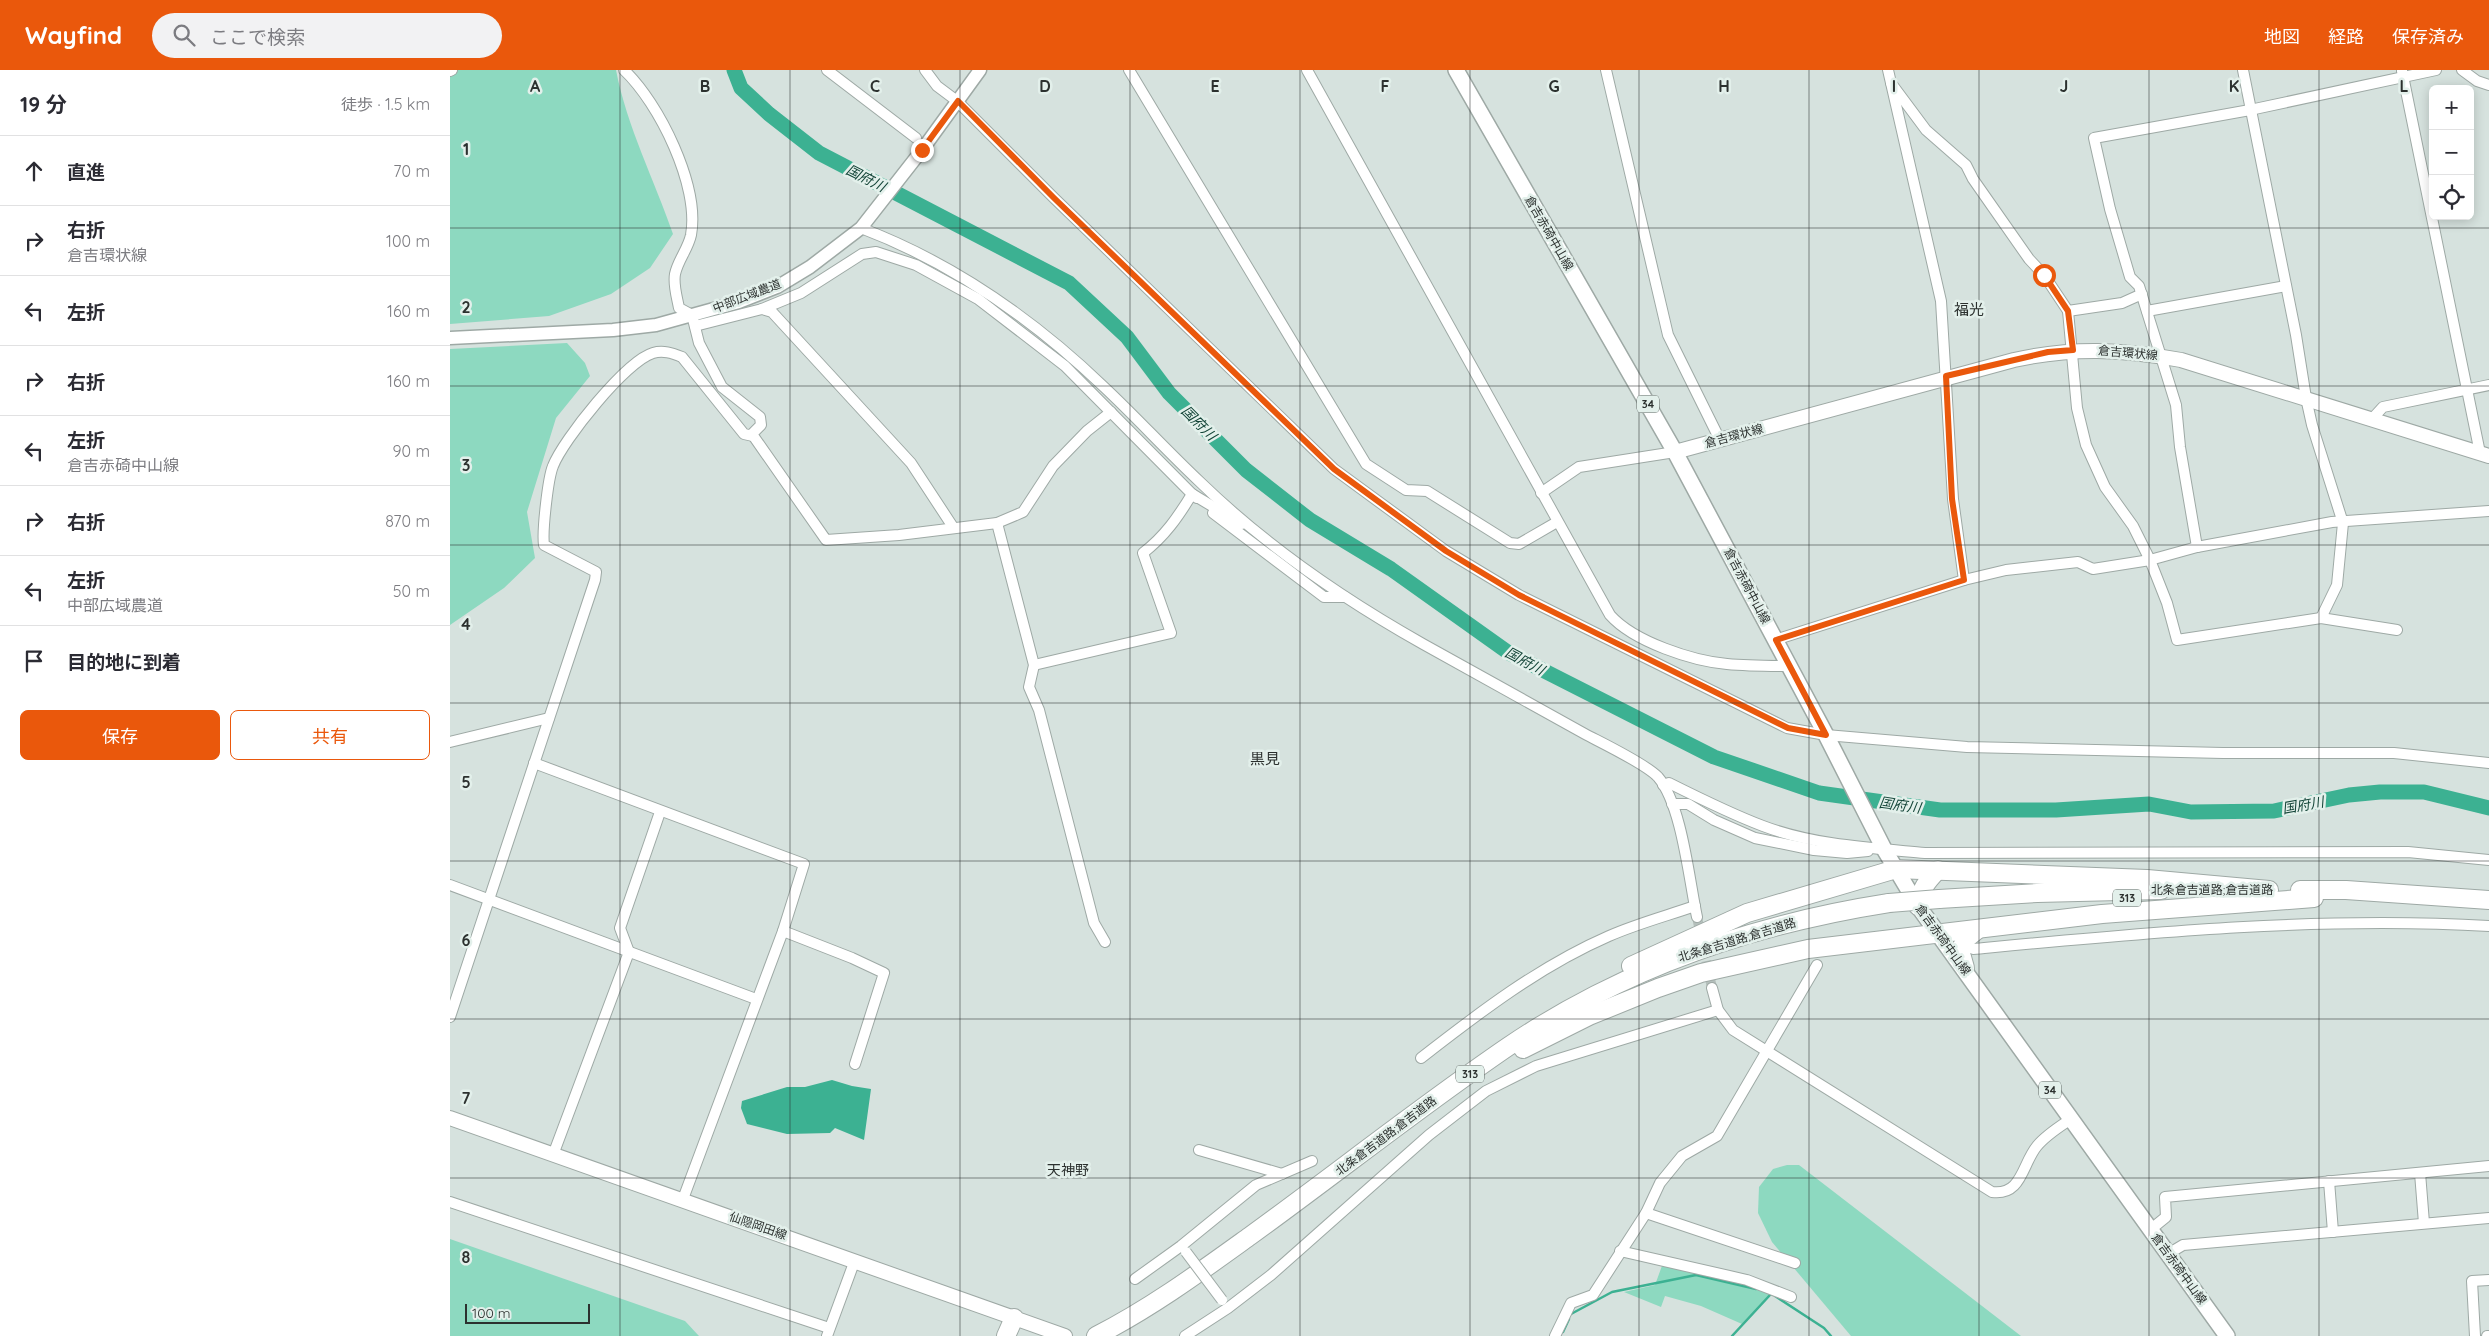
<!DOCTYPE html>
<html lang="ja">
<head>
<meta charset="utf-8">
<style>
  :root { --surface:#fff; --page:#f2f2f3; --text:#2b2b33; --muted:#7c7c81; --line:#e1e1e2; --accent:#ea580c }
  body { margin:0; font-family:Quicksand,"Noto Sans JP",sans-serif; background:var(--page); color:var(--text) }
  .controls { position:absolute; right:15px; top:15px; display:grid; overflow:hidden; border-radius:8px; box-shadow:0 2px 12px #0003 }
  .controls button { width:45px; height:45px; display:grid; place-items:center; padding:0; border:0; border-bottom:1px solid var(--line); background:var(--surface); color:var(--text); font:25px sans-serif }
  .scale { position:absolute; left:15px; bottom:12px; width:125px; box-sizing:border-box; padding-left:5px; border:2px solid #2c312f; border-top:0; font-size:14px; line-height:18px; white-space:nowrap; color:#2c312f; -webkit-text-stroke:4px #e3f0eb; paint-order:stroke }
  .stop { position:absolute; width:15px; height:15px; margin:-11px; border:4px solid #ea580c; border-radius:50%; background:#fff }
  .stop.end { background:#ea580c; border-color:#fff; box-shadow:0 1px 5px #0008 }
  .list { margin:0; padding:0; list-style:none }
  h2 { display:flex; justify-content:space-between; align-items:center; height:65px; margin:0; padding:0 20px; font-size:21px }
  h2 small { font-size:16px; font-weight:400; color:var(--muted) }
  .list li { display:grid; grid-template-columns:32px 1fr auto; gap:15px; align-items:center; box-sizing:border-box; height:70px; padding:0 20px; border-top:1px solid var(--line) }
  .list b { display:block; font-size:19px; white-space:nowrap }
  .list p { margin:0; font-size:16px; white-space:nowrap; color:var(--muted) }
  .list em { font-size:16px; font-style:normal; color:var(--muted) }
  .actions { display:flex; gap:10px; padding:15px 20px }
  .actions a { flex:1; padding:11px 0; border:1px solid var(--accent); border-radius:8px; text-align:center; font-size:18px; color:var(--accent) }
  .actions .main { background:var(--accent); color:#fff }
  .icon { flex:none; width:28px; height:28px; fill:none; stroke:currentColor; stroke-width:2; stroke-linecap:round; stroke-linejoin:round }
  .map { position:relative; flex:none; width:2039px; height:1266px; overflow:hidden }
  header { display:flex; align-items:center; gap:30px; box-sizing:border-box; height:70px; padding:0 25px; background:var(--accent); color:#fff }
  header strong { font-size:24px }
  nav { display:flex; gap:28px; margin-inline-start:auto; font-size:18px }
  .search { width:350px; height:45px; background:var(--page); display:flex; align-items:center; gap:12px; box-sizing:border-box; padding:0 18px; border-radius:28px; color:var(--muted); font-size:19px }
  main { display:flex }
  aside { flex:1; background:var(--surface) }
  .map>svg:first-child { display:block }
  .green { fill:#8dd9c0 }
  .water { fill:#3cb192 }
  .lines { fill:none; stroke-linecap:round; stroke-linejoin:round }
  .stream { stroke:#3cb192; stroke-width:2.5 }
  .river { stroke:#3cb192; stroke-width:15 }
  .minor-tunnel { stroke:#b4bfbb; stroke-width:10; stroke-dasharray:10 5; stroke-linecap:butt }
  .minor-casing { stroke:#9ea9a5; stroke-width:12 }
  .tertiary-casing { stroke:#9ea9a5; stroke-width:15 }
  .secondary-casing { stroke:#9ea9a5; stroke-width:16 }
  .primary-casing { stroke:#9ea9a5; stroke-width:18 }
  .motorway-casing { stroke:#9ea9a5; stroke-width:20 }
  .minor { stroke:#fff; stroke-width:10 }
  .tertiary { stroke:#fff; stroke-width:12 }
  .secondary { stroke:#fff; stroke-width:14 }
  .primary { stroke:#fff; stroke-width:15 }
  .motorway { stroke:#fff; stroke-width:18 }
  .minor-bridge-casing { stroke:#9ea9a5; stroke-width:12; stroke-linecap:butt }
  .motorway-bridge-casing { stroke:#9ea9a5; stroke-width:20; stroke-linecap:butt }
  .minor-bridge { stroke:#fff; stroke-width:10 }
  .motorway-bridge { stroke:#fff; stroke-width:18 }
  .route { stroke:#ea580c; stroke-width:6 }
  .grid { fill:none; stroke:#2c312f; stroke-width:1; stroke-opacity:0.55 }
  .labels { text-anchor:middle; stroke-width:5; stroke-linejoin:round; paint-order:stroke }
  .shield { fill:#e3f0eb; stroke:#636a67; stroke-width:1 }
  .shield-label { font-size:11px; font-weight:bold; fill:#2c312f }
  .street-label { font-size:12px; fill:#2c312f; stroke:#e3f0eb }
  .water-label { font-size:14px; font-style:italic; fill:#144538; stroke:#e3f0eb }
  .neighbourhood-label { font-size:14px; fill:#2c312f; stroke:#e3f0eb }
  .quarter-label { font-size:15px; fill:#2c312f; stroke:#e3f0eb }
  .grid-label { font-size:16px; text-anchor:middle; font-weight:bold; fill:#2c312f; stroke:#e3f0eb; stroke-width:5; stroke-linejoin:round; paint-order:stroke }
</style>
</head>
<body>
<header>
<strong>Wayfind</strong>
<div class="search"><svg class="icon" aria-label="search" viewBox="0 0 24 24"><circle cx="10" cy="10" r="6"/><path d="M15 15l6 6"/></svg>ここで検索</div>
<nav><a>地図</a><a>経路</a><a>保存済み</a></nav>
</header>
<main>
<aside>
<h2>19 分<small>徒歩 · 1.5 km</small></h2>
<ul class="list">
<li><svg class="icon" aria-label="ahead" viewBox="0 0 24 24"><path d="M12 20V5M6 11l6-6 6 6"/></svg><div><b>直進</b></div><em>70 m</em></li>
<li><svg class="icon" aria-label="right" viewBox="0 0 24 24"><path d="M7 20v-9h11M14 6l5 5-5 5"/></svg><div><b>右折</b><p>倉吉環状線</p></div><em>100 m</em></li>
<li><svg class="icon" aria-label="left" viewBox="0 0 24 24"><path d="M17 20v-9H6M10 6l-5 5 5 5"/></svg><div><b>左折</b></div><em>160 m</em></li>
<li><svg class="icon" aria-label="right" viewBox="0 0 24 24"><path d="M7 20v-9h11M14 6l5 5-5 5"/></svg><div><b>右折</b></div><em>160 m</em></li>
<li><svg class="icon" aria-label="left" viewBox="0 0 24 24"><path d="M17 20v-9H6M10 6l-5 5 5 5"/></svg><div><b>左折</b><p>倉吉赤碕中山線</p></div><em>90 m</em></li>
<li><svg class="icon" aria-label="right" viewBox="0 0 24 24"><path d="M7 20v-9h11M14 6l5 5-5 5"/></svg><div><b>右折</b></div><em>870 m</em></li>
<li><svg class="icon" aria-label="left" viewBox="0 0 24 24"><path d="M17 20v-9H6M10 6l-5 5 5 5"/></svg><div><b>左折</b><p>中部広域農道</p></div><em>50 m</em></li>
<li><svg class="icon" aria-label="arrive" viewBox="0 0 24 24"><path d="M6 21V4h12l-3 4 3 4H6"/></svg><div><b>目的地に到着</b></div></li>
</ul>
<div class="actions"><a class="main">保存</a><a>共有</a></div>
</aside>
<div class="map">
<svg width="2039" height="1266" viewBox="0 0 2039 1266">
  <rect width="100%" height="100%" fill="#d6e2de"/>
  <g class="green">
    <path d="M0,0H166C177,57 204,109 223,164L200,198L161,224L99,246L0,254Z"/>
    <path d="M117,273L135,293L140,306L106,348L77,442L85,488L54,518L0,555V279Z"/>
    <path d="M1337,1095H1349L1571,1266H1401L1322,1172L1308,1143L1309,1117L1323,1099Z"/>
    <path d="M0,1169L235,1251L249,1266H0Z"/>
    <path d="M1213,1193L1324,1221L1292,1254L1251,1236L1215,1226L1211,1237L1174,1222L1205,1215Z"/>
  </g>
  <path class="water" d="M382,1010L402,1016L421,1019L414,1070L385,1058L380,1063L337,1064L297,1054L291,1038L292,1031L337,1017H355Z"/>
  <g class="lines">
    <g class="stream">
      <path d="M1325,1226L1374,1258L1381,1266"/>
      <path d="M1121,1244L1162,1222L1246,1205L1306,1219"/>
      <path d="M1113,1262L1119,1249"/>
      <path d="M1282,1266L1320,1225"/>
    </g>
    <path class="river" d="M284,0L291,18L319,44L369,83L619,213L677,267L719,323L796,400L860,450L941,499L1059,583L1264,687L1369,723L1490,740H1606L1699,734L1741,742L1824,741L1899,725L1930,722H1974L2039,738"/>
    <path class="minor-tunnel" d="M1247,847L1262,918"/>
    <defs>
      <g id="minor">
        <path d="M174,0C209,33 250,116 241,165C238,179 228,190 225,204C223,215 227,227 229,238L242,245L249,273L272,317L310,347L311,355L302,364L376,470L449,465L547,453L573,442L603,396L637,361L661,342"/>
        <path d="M377,0L466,68"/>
        <path d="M475,0L487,16L507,31L604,128L884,399L996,481L1069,525L1337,658L1376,665L1517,677L1773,683H1944L2039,693"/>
        <path d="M679,0L916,394L956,420L977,421L1060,473L1069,474L1107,452"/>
        <path d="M857,0L1160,545C1184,572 1243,591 1277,594C1298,596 1319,596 1340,596"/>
        <path d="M1156,0L1218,265L1270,370"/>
        <path d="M1438,0L1491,231L1503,429L1514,510"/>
        <path d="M1793,0L1846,265L1856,328L1862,355L1893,453L1887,515L1871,548"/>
        <path d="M2012,0L2027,11L2039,15"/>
        <path d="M0,1L2,0"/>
        <path d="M1952,1L2030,383"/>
        <path d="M1441,13L1476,60L1516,95L1523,109L1579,189L1594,205L1618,241L1627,338L1636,375L1655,417L1683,456L1700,490L1717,533L1727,570L1871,548L1947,560"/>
        <path d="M411,158C503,193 583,249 654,317C687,348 717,381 750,412C816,476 893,529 973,574C1027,604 1081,634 1135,664C1152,673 1196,694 1208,707C1232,735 1239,810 1247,847"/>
        <path d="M312,239L351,223L412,184L426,182L466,195L528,229L615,296L742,424L792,454"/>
        <path d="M1618,241L1672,233L1692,224"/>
        <path d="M1697,241L1836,216"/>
        <path d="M245,256L312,239L322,242L461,393L503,457"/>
        <path d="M1922,349L1933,337L2039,315"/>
        <path d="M1091,423L1129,397L1225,382"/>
        <path d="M763,443L874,527H895"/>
        <path d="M547,453L584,595L579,617L589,640L644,853L655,872"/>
        <path d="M1747,477L1730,377L1726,335L1689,216L1680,207L1660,139L1644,68L1800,40L1986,0"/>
        <path d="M1325,570L1514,510L1556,500L1628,492L1643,499L1700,490L1747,477L1882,452L2039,441"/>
        <path d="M584,595L721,563L693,483C715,466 728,447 742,424L747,428"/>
        <path d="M0,672L99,648"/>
        <path d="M84,693L354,794L333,861L233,1129"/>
        <path d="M1213,715L1219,713C1249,728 1281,744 1313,756C1363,775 1421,778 1475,783L1958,782L2039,790"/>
        <path d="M1222,734H1238L1264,750L1305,768L1364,780L1397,783L1418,781"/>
        <path d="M0,815L306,929"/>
        <path d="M333,861L402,888L434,903L405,994"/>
        <path d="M1523,879C1694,863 1866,846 2039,856"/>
        <path d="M1262,918L1268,940L1283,960L1542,1122C1572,1126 1572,1094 1587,1076C1596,1065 1609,1057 1621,1049"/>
        <path d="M0,947L145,510L146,502L94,475C92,461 98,408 103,396C113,370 176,291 203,283C213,280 222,283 232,287L294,364L303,366"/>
        <path d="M971,988C1030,942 1090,896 1159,866C1186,854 1216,846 1245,836"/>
        <path d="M749,1080L832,1104"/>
        <path d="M103,1085L179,882L170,858L210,742"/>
        <path d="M1970,1103L1974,1153"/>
        <path d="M1879,1111L1883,1162"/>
        <path d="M0,1132L379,1258"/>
        <path d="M1196,1143L1345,1193"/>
        <path d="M1700,1160L1716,1147L1715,1127L2039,1096"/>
        <path d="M1170,1181L1297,1210L1341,1227"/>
        <path d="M1718,1184L1733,1175L2039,1148"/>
        <path d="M685,1209L731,1176L806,1115L862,1091"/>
        <path d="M377,1266L405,1190"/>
        <path d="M735,1266L778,1238L821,1205L979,1065L1036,1021L1086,996L1268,940"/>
        <path d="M1105,1266L1121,1233L1143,1225L1196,1143L1210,1113L1232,1086L1267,1066L1367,895"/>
        <path d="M2025,1266L2022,1211L2039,1210"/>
        <path d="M2037,1266H2039"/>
      </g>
      <path id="tertiary" d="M0,268L163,260L206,255L289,232L327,217L360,197L411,158L472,80L530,0"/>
      <g id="secondary">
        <path d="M1225,382L1564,290C1623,277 1672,279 1731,290L2039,386"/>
        <path d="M0,1048L615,1266"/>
      </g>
      <path id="primary" d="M1006,0L1225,382L1376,665L1434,779L1468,836L1777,1266"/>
      <g id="motorway">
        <path d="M1850,820H1896L2039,830"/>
        <path d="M1489,829L1587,823L1711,820"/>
        <path d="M1468,836C1470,820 1477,811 1488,800"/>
        <path d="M1181,896L1297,843L1446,799L1697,809L1819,820"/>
        <path d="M1515,898L1510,880L1516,869L1527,860"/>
        <path d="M1073,979L1139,946L1208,918L1251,903L1358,879L1652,844L1864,828"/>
        <path d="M556,1266L564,1248"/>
        <path d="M646,1266C701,1238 750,1202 800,1166C887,1103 971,1036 1059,976C1174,898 1304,854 1439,833"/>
      </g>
    </defs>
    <use href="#minor" class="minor-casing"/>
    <use href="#tertiary" class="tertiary-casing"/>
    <use href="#secondary" class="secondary-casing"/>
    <use href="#primary" class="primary-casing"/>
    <use href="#motorway" class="motorway-casing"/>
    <use href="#minor" class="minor"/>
    <use href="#tertiary" class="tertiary"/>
    <use href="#secondary" class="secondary"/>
    <use href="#primary" class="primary"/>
    <use href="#motorway" class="motorway"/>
    <defs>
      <path id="minor-bridge" d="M736,1182L772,1230"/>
      <path id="motorway-bridge" d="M1439,833L1489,829"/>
    </defs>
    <use href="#minor-bridge" class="minor-bridge-casing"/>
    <use href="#motorway-bridge" class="motorway-bridge-casing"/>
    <use href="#minor-bridge" class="minor-bridge"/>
    <use href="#motorway-bridge" class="motorway-bridge"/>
  </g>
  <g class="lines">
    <path class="route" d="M472,80L508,31L604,128L884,399L996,481L1069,525L1338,658L1376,665L1326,570L1514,510L1502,429L1496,306L1598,282L1623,280L1618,241L1594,205"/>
  </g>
  <path class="grid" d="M170,0V1266M340,0V1266M510,0V1266M680,0V1266M850,0V1266M1020,0V1266M1189,0V1266M1359,0V1266M1529,0V1266M1699,0V1266M1869,0V1266M0,158H2039M0,316H2039M0,475H2039M0,633H2039M0,791H2039M0,949H2039M0,1108H2039"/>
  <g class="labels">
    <g class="shield">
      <rect x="1187" y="325.5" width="22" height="17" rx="4"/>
      <rect x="1663" y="819.5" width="28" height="17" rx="4"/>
      <rect x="1006" y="995.5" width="28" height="17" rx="4"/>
      <rect x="1589" y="1011.5" width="22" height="17" rx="4"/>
    </g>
    <g class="shield-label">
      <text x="1198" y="338">34</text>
      <text x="1677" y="832">313</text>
      <text x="1020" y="1008">313</text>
      <text x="1600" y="1024">34</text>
    </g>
    <g class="street-label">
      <text transform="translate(1099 163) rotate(60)" y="4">倉吉赤碕中山線</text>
      <text transform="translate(297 226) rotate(-21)" y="4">中部広域農道</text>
      <text transform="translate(1678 283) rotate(5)" y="4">倉吉環状線</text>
      <text transform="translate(1284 366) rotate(-15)" y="4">倉吉環状線</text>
      <text transform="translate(1297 516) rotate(62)" y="4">倉吉赤碕中山線</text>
      <text x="1762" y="824">北条倉吉道路;倉吉道路</text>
      <text transform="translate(1287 870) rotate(-17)" y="4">北条倉吉道路;倉吉道路</text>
      <text transform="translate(1493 870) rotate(54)" y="4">倉吉赤碕中山線</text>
      <text transform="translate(936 1066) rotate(-37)" y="4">北条倉吉道路;倉吉道路</text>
      <text transform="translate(308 1156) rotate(19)" y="4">仙隠岡田線</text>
      <text transform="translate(1729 1199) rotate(54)" y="4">倉吉赤碕中山線</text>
    </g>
    <g class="water-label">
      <text transform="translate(416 108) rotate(27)" y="5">国府川</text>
      <text transform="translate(749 353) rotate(45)" y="5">国府川</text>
      <text transform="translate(1075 591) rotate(28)" y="5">国府川</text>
      <text transform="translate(1450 735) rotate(8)" y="5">国府川</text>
      <text transform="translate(1853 735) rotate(-10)" y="5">国府川</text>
    </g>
    <g class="neighbourhood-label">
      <text x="618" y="1105">天神野</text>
    </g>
    <g class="quarter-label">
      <text x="1519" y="245">福光</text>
      <text x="815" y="694">黒見</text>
    </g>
  </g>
  <g class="grid-label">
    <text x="85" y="22">A</text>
    <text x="255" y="22">B</text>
    <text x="425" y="22">C</text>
    <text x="595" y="22">D</text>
    <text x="765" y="22">E</text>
    <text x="935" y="22">F</text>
    <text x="1104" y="22">G</text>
    <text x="1274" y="22">H</text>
    <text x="1444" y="22">I</text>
    <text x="1614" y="22">J</text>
    <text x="1784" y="22">K</text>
    <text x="1954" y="22">L</text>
    <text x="16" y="85">1</text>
    <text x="16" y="243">2</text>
    <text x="16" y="401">3</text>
    <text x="16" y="560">4</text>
    <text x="16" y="718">5</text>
    <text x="16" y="876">6</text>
    <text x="16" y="1034">7</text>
    <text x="16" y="1193">8</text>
  </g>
</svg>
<div class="controls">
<button>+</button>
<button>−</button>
<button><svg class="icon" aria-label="locate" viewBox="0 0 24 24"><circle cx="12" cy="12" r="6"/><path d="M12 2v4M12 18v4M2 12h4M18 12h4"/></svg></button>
</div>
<div class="scale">100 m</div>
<div class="stop" style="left:1594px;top:205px"></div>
<div class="stop end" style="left:472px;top:80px"></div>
</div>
</main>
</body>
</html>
